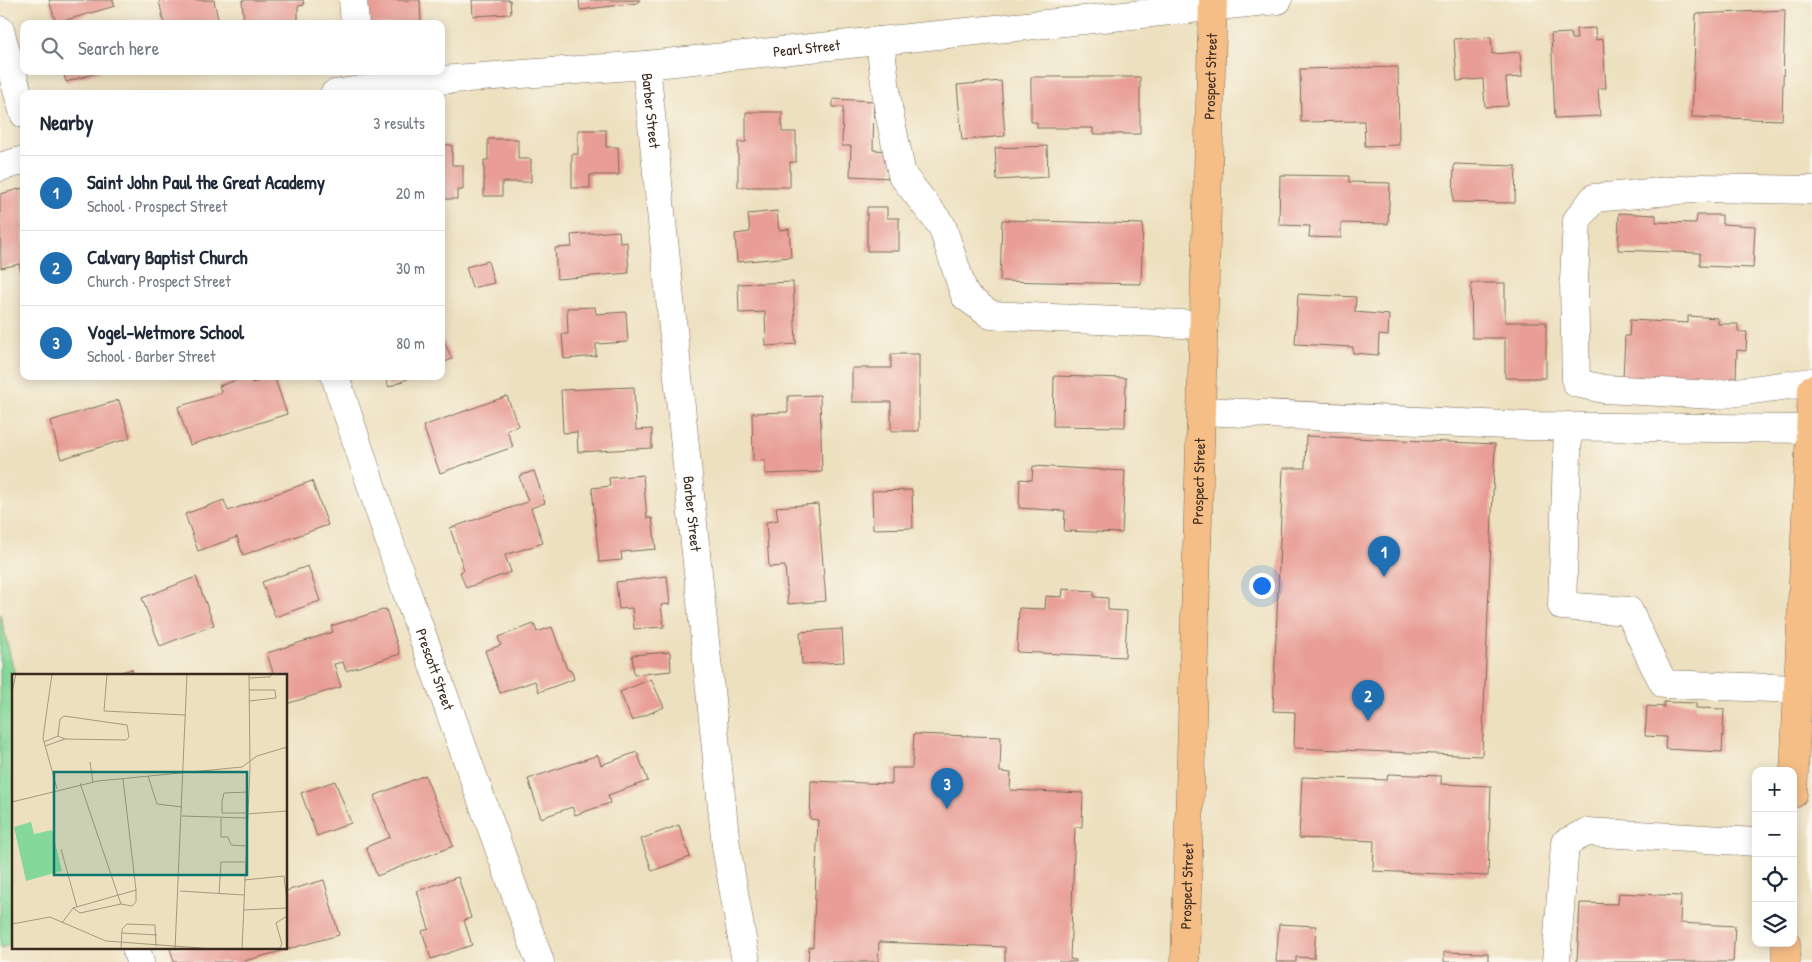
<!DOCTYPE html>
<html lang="en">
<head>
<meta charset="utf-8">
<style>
  :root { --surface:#fff; --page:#f6f6f7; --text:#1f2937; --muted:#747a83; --line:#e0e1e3; --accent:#1f6fb2 }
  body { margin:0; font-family:"Patrick Hand",sans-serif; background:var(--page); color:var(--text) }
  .controls { position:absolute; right:15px; bottom:15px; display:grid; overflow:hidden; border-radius:10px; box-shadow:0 2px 12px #0003 }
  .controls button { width:45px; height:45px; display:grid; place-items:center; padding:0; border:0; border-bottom:1px solid var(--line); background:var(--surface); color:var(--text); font:25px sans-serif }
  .you { position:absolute; left:1261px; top:585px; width:18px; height:18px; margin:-12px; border:4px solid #fff; border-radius:50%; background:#1a73e8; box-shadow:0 0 0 8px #1a73e833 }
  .badge { display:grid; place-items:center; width:32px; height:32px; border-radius:50%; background:var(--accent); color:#fff; font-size:16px; font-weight:700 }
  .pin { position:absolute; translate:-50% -41px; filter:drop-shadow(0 1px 2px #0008) }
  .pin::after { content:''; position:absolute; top:26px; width:18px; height:15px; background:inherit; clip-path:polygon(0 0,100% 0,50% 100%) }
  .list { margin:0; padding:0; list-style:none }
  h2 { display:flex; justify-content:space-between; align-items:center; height:65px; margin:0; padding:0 20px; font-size:21px }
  h2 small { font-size:16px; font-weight:400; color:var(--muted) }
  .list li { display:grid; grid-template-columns:32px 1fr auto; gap:15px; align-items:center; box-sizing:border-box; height:75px; padding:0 20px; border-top:1px solid var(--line) }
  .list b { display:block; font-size:19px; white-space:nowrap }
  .list p { margin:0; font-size:16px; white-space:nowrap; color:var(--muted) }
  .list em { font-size:16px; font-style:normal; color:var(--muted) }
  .icon { flex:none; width:28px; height:28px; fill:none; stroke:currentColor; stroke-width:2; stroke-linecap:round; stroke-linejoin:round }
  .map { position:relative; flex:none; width:1812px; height:962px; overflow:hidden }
  .search { position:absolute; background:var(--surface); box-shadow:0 2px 12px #0003; left:20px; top:20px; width:425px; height:55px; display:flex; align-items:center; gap:12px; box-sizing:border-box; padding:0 18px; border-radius:10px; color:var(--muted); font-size:19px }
  .panel { position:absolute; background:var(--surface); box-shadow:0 2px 12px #0003; left:20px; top:90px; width:425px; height:290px; border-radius:10px }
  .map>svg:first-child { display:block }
  .green { fill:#85d89a; stroke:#60815c }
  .building { fill:#e89e96 }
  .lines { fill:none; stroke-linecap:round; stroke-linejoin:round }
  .minor-casing { stroke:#796a56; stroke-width:29 }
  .major-casing { stroke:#796a56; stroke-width:29 }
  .minor { stroke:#fff; stroke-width:28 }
  .major { stroke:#f6be87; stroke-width:28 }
  .labels { text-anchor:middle; stroke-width:4; stroke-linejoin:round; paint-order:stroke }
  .street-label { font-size:15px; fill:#3b2a1e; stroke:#fbf7ec }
  .inset-road { fill:none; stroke:#a6977f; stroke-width:1 }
  .view { fill:#0f766e; fill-opacity:0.15; stroke:#0f766e; stroke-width:2.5 }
  .inset-edge { fill:none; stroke:#3b2a1e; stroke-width:2.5 }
</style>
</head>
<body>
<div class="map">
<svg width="1812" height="962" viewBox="0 0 1812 962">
  <rect width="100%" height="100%" fill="#fbf7ec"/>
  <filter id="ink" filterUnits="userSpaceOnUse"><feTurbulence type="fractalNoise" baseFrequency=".02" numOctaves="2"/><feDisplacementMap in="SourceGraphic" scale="10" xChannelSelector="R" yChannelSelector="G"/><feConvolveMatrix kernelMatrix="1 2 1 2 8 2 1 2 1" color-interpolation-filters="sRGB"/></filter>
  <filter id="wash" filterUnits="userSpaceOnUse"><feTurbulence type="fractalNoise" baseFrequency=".0096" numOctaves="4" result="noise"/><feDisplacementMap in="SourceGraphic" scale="20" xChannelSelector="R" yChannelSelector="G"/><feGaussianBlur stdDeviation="1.12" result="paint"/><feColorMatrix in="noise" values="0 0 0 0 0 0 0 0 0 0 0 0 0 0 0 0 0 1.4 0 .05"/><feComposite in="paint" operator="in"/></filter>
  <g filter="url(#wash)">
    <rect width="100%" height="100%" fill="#ede0bf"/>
    <path class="green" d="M0,614L15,676H14V944L0,948Z"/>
    <g id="blocks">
      <g class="building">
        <path d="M49,0H113L115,6L56,23Z"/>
        <path d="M159,0H214L219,24H164Z"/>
        <path d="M242,0H303L304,5L298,6V24H244Z"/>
        <path d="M366,0H420L421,24H362Z"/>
        <path d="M472,0H510L511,14L473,16Z"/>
        <path d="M579,0H640L637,3L580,10Z"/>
        <path d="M1785,10L1782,120L1692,117L1696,14Z"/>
        <path d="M1595,28L1596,40L1603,39L1606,88H1598L1600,116L1555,118L1551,34L1571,33V39H1577L1576,29Z"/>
        <path d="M1491,37L1492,54L1520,52L1522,77L1506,78L1508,106L1485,107L1483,79L1457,81L1454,39Z"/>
        <path d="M1398,67L1399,145L1365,146L1364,121L1301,122L1300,69Z"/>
        <path d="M63,71H100V72L66,82Z"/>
        <path d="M1031,77H1140V134H1093V128H1037V122H1031Z"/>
        <path d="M1001,81L1005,136L962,140L957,85Z"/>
        <path d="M833,99L874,101L873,150L892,151L891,178L850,176L851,146H842L843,107H833Z"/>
        <path d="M746,112H782V132H796V162H790V187H738V142H746Z"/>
        <path d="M578,130H606V147H618L619,175H590V188H572V154H578Z"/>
        <path d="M488,139H518V159H531V182H502V196H484V160H488Z"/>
        <path d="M441,145H452V165H463V190H457V199H442Z"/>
        <path d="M1047,146L1048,177L997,180L995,148Z"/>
        <path d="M1454,164L1516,166L1515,203L1453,202Z"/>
        <path d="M1280,175L1349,176V182L1390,183L1388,224L1341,223V238L1309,237L1310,226L1279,225Z"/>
        <path d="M23,188L24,280H23L19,264L1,268L0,194Z"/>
        <path d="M867,207H887V218H899V251H867Z"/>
        <path d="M777,211L779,230L789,229L791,257L737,262L735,234L750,232L748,214Z"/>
        <path d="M1619,213L1656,215V222L1696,223L1697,215H1722V224L1755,226L1753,268L1700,266V253L1618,250Z"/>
        <path d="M1002,220L1143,224L1141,284L1000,281Z"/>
        <path d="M619,231L620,243L627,242L629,273L557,279L555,248L572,247L571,235Z"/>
        <path d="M488,261L494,283L472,288L466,267Z"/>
        <path d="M793,282L796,344L766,346L765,312L739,313L738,284Z"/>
        <path d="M1471,283H1505V322H1546V378H1505V338H1472Z"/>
        <path d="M1298,294L1356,297L1355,312L1389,315L1388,336L1379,335L1378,355L1353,353V347L1295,344Z"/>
        <path d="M595,307L596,314L626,312L628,342L596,344V356L564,359L562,334H568L567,308Z"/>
        <path d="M1688,316L1718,318V324H1738V332H1747L1746,351L1737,350L1736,378H1730L1729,392L1623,379L1625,336H1629L1630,320L1688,323Z"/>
        <path d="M441,335L452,359L441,364Z"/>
        <path d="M891,354H919V431H891V402H852V368H891Z"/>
        <path d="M249,376L252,383L274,376L287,414L190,445L178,407L222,393L219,386Z"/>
        <path d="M384,376H414L389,387Z"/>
        <path d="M1054,376L1126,378L1125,427L1053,426Z"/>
        <path d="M634,387L636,430L652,429V448L578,452L577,432L563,433L561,390Z"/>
        <path d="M820,395L822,472L765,474V460L753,461L752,413L788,412V396Z"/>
        <path d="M507,396L518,426L507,430L513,447L440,473L423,426Z"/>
        <path d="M119,400L130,438L61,459L50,421Z"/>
        <path d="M1306,436L1495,444L1482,756L1294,748L1295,712L1273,711L1283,468H1305Z"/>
        <path d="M1033,466L1125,471L1122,533L1064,531L1065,511L1019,508L1020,479L1032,480Z"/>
        <path d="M534,471L545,503L531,508L543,543L505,555L511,572L466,588L460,572L464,570L450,528L528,502L519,476Z"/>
        <path d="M643,475L647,518H652L656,549L621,552L622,560L599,562L592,488L610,486L609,478Z"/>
        <path d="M312,481L328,525L243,555L237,537L198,551L185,514L224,500L228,511Z"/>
        <path d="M912,490L913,528L873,529L872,491Z"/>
        <path d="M818,504L826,601L788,604L785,566L769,567L766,522L778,520L776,507Z"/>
        <path d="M308,566L320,601L275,617L262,582Z"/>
        <path d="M667,576L670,604L661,605L664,627L634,629L632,608L619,609L616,582Z"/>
        <path d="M196,577L214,625L160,646L142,598Z"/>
        <path d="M1063,589L1094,591V597L1108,598V610L1127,611L1125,657L1017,652L1019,608L1045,609L1046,596L1062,597Z"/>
        <path d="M386,609L400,654L346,671L343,662L334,664L341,687L286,704V676H274L267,653L333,632L331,626Z"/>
        <path d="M534,624L537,632L552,627L567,669L572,672L574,679L539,692L535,681L500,693L485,651L501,645L498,637Z"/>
        <path d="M842,629L844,662L802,664L800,632Z"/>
        <path d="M670,652L671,671L634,675L632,655Z"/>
        <path d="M132,669L134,676H112V675Z"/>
        <path d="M651,679L664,707L632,721L620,692Z"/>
        <path d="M1664,702L1696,703V708L1724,709L1722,752L1665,749L1666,737L1645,736L1647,706L1664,707Z"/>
        <path d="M914,734L1001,737L1000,772L1011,773L1010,790L1083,793L1082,827H1075L1070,959L1076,960V962H1005V947L879,942L878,962H808L809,947H813L818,820L810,819L811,781L892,784V768H912Z"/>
        <path d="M637,752L648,781L608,795L610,803L575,815L572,807L541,818L528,779L598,755L601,765Z"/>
        <path d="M1388,774L1441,776V784L1491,786L1488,876L1373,871L1374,841L1299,838L1302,777L1387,780Z"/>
        <path d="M425,775L453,846L377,876L366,847L390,837L374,796Z"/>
        <path d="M335,781L351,823L317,836L301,793Z"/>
        <path d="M679,825L690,857L652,871L641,839Z"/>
        <path d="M458,877L471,918L464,920L472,945L431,959L422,931L429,929L417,891Z"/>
        <path d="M324,880L339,935L241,962H174L170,948H286V891Z"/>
        <path d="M1619,893L1681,896L1680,923L1735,926L1733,962H1577L1580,903L1618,904Z"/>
        <path d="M1279,924L1316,926L1314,958L1296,957V962H1276Z"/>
        <path d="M1444,952L1488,953V962H1444Z"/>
      </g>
    </g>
  </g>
  <g filter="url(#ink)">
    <use href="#blocks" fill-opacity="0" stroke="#796a56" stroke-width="1"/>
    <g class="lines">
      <defs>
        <g id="minor">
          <path d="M353,0L355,24"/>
          <path d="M0,30L24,114"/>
          <path d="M880,41L888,107L902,175L942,226L965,296L991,315L1204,325"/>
          <path id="s1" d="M646,65L726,846L746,962"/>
          <path id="s2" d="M334,94L413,82L646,65L1278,0"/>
          <path d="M0,167L24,160"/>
          <path d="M1812,190L1703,188L1594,198L1577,220L1574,281L1576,383L1604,389L1715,395L1812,382"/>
          <path id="s3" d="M335,376L402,579L540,962"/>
          <path d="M1201,411L1528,426L1810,429"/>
          <path d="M1568,426L1562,606L1629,611L1653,663L1664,684L1798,689"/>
          <path d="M136,948L140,962"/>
          <path d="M1556,962L1565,843L1587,832L1756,842"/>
        </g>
        <g id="major">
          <path d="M1793,794L1812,389"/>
          <path id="s4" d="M1185,962L1213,0"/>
          <path d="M1786,962V943"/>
        </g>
      </defs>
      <use href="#minor" class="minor-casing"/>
      <use href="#major" class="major-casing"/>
      <use href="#minor" class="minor"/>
      <use href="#major" class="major"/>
    </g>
  </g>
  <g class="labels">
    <g class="street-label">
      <text dy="5" stroke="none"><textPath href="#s2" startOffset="475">Pearl Street</textPath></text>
      <text dy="5" stroke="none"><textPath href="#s4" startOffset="886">Prospect Street</textPath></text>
      <text dy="5" stroke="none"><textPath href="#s1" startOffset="46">Barber Street</textPath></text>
      <text dy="5" stroke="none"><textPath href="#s4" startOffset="481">Prospect Street</textPath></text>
      <text dy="5" stroke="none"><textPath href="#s1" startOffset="451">Barber Street</textPath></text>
      <text dy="5" stroke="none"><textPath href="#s3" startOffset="310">Prescott Street</textPath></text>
      <text dy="5" stroke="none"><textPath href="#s4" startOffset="76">Prospect Street</textPath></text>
    </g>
  </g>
  <g transform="translate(12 674)">
    <rect width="275" height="275" fill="#ede0bf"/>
    <path d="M19,148L22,160L40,156L50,197L14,207L2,153Z" fill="#85d89a"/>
    <path class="inset-road" d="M40,0L31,64L45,115M95,0L92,37L173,41M237,4L258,3L260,0M237,16H263L264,24L237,27M0,18L4,0M52,42L115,51L117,63L114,66L53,65L46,62L48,45ZM32,68L46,62M33,72L53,65M78,88L81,108M136,102L145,130L170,133M68,109L109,230L120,232L124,228V216L111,105M0,128L86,107L230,93L245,82L275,73M235,139H210V128L212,119L236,118M235,140L275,137M170,142L235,144M209,144V163H216L219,171L234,172M49,175L65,233M232,206L272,202L275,228M168,217L232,221M207,220L209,188H233M61,234L68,239L109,230M231,236L275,234M50,249L61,234L124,216M0,250L38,243L94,267L202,275M110,259L145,261M109,275L110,255L115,250L143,251L144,272M163,275L175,0M230,275L238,94L237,0M267,275L270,270L264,249L275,242"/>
    <path class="view" d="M42,98H235V201H42Z"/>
    <rect width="275" height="275" class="inset-edge"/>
  </g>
</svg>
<div class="controls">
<button>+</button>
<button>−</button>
<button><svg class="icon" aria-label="locate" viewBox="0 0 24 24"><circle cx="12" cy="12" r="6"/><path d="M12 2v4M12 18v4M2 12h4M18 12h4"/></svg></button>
<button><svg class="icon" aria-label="layers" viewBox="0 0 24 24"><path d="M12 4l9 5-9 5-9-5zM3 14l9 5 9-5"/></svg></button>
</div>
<div class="you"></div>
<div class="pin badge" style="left:1384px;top:577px">1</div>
<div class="pin badge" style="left:1368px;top:721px">2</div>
<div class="pin badge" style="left:947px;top:809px">3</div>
<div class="search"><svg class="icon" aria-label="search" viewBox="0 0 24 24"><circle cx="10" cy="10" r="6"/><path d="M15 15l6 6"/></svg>Search here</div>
<section class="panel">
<h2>Nearby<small>3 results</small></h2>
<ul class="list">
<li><span class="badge">1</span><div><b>Saint John Paul the Great Academy</b><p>School · Prospect Street</p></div><em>20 m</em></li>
<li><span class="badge">2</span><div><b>Calvary Baptist Church</b><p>Church · Prospect Street</p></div><em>30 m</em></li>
<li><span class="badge">3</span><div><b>Vogel-Wetmore School</b><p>School · Barber Street</p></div><em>80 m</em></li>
</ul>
</section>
</div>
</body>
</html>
